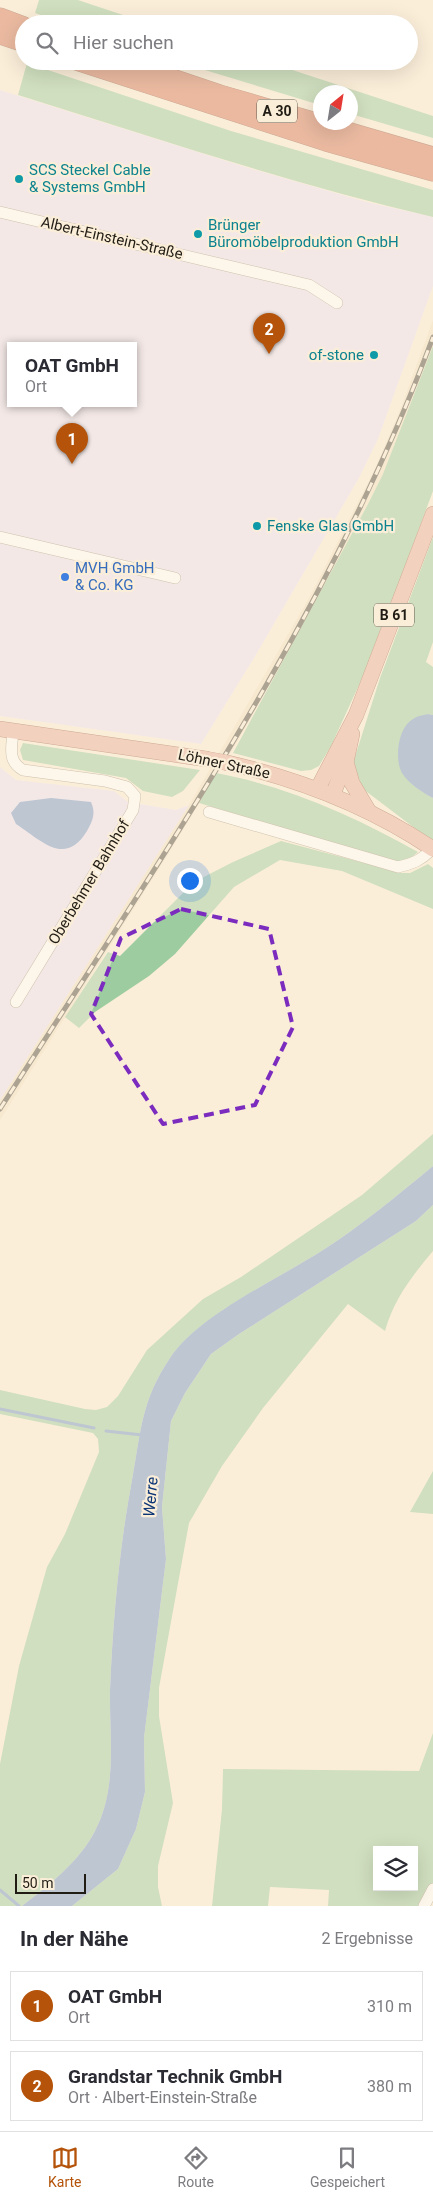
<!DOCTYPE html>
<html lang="de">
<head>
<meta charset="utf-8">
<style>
  :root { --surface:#fff; --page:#f2f2f3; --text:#2b2b33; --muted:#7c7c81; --line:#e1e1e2; --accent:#b45309 }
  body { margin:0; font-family:Roboto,sans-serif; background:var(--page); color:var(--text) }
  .controls { position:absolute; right:15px; bottom:15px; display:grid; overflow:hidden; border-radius:0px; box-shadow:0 5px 20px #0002 }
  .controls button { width:45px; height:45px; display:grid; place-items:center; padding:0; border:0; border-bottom:1px solid var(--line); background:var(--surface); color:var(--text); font:25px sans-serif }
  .compass { position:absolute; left:313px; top:85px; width:45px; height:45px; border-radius:50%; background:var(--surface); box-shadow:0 5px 20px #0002; rotate:30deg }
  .scale { position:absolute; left:15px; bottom:12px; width:71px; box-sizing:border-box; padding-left:5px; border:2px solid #211d15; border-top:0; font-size:14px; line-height:18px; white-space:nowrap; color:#211d15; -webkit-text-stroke:4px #fbeed9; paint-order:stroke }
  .you { position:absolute; left:189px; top:880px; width:18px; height:18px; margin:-12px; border:4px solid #fff; border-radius:50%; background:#1a73e8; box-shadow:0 0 0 8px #1a73e833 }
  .badge { display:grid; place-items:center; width:32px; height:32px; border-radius:50%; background:var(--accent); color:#fff; font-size:16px; font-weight:700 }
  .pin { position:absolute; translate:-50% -41px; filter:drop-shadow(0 1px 2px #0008) }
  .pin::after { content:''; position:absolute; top:26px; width:18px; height:15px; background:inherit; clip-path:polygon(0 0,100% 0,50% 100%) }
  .popup { position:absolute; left:7px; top:342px; width:130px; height:65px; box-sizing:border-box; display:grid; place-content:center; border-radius:0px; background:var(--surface); filter:drop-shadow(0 1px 4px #0005); font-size:16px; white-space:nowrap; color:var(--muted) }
  .popup b { font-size:19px; color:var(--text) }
  .popup::after { content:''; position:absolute; left:50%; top:100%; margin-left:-10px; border:10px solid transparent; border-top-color:var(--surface) }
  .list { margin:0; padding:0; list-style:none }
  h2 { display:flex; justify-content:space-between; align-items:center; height:65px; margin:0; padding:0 20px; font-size:21px }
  h2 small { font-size:16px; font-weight:400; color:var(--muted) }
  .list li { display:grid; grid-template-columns:32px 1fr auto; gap:15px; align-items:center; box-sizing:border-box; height:70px; margin:0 10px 10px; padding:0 10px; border:1px solid var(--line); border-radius:0px }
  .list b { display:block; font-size:19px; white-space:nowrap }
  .list p { margin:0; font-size:16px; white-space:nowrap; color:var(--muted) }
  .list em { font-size:16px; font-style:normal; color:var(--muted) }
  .icon { flex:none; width:28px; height:28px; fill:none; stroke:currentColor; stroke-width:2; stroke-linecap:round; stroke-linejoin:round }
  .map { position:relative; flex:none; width:433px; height:1906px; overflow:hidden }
  .search { position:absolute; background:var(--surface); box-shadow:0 5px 20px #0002; left:15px; right:15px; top:15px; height:55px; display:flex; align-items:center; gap:12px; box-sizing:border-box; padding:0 18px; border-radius:28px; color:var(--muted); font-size:19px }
  .sheet { height:225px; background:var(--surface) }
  nav { display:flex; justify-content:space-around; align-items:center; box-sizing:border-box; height:70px; border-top:1px solid var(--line); background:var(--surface); font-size:14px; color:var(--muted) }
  nav a { display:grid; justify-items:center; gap:2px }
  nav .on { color:var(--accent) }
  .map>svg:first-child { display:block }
  .built { fill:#f1e0c5 }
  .industrial { fill:#e9e1f7; fill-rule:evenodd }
  .green { fill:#9ccc9f; fill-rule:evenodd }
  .water { fill:#7395cb }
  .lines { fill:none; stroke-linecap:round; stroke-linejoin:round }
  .stream { stroke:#7395cb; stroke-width:3 }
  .minor-casing { stroke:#998d7a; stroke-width:12 }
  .major-casing { stroke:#965843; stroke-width:16 }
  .highway-casing { stroke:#965843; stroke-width:19 }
  .minor { stroke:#fff; stroke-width:11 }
  .major { stroke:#e6ae9d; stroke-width:15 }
  .highway { stroke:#d5785c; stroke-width:18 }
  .rail-casing { stroke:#4d473c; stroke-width:5 }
  .rail { stroke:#fbeed9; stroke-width:3; stroke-dasharray:9; stroke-linecap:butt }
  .major-bridge-casing { stroke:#965843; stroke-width:16; stroke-linecap:butt }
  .major-bridge { stroke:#e6ae9d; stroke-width:15 }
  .marked { fill:none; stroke:#7b2cbf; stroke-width:4; stroke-dasharray:10 6; stroke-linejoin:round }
  .culture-dot { fill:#0f9aa8; stroke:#fbeed9; stroke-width:2 }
  .shop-dot { fill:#3f7fe0; stroke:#fbeed9; stroke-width:2 }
  .labels { text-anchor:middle; stroke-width:4.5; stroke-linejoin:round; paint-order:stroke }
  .shield { fill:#fbeed9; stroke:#625c50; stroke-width:1 }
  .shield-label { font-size:14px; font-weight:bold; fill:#211d15 }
  .culture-label { font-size:15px; fill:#0d838f; stroke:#fbeed9; text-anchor:start }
  .street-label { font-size:15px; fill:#211d15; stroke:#fbeed9 }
  .shop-label { font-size:15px; fill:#366cbe; stroke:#fbeed9; text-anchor:start }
  .water-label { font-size:16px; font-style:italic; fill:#0c3676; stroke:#fbeed9 }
</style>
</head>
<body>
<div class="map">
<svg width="433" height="1906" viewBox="0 0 433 1906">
  <rect width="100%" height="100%" fill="#fbeed9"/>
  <path class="built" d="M433,320V346L383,474L316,603L239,739L157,872L0,1120V1100L189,805L309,598L375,469L402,405Z"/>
  <g class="industrial">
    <path d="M0,90L252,169L367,202L433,217V286L378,439L359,478L257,653L201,744L0,716ZM11,345H133V403H11Z"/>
    <path d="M0,767L16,780L114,791L128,802L176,810L189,805L0,1100Z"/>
  </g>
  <g class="green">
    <path d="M39,0H78L150,24H65L35,13Z"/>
    <path d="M175,61H265L433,116V138L351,114L350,92H320V105Z"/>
    <path d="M27,63L231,131L433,190V217C292,184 156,138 18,95Z"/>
    <path d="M433,346V491L369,663L331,746L319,766L311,770L301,771L233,753L368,504L383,474Z"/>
    <path d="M433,537V642L426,662L433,667V715L428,714L403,733C394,767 402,781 433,798V842L363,789L353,763L380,678Z"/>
    <path d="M23,743L200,770L183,791L172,797L143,791L126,778L23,760L20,750Z"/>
    <path d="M216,773C287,786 356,817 418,852L406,862L390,860L199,803Z"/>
    <path d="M281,841L402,873H410L428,864L433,868V909L342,871L280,860L234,887L175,954L149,976L95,1012L79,1028L65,1017L108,952L120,956L194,882L233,862Z"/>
    <path d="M433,1134V1166C398,1195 362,1225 323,1250C280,1278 197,1316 170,1358C141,1401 141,1431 132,1480C119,1549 113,1620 110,1690C109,1737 118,1787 95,1831C79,1862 49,1885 22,1906H0V1764L19,1666L47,1567L65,1534L99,1452L98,1439L93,1433L0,1414V1390L85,1409L96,1410L107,1407L118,1396L147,1350L203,1299L241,1277L362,1195Z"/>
    <path d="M433,1205V1251C412,1276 394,1299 385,1331L348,1304L263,1408L222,1466L189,1523L159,1688V1716L173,1803L158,1866V1887L162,1906H72L118,1869L136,1829L145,1792L144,1738L166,1559L162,1507L171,1421L185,1393L211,1354L239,1334L416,1221Z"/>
    <path d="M433,1471V1514L410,1512Z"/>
    <path d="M433,1733V1896L428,1906H328L329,1890L270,1887L268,1906H212L222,1809L223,1769L419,1771ZM377,1850H414V1887H377Z"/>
  </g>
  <g class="water">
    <path d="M428,714L433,715V798C423,793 408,783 402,773C394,759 398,727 413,719C417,716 424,715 428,714Z"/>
    <path d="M51,798L91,802C96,813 93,820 87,831C65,867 42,841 16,824L11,813L20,802Z"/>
    <path d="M433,1166V1205L416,1221L239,1334L211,1354L185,1393L171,1421L162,1507L166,1559L144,1738L145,1792L136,1829L118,1869L72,1906H22C49,1885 79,1862 95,1831C118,1787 109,1737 110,1690C113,1620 119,1549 132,1480C141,1431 141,1401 170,1358C198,1315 280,1278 323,1250C362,1225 398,1195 433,1166Z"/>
  </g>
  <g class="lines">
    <g class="stream">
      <path d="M0,1409L94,1428"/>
      <path d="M106,1431L142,1435"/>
      <path d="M0,1890L19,1906"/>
    </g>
    <defs>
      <g id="minor">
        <path d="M0,212L309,285L337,303"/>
        <path d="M0,537L175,578"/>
        <path d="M13,731C12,747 7,761 23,770L105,781L127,787L135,796L133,810L16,1002"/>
        <path d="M209,812L398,867C412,864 422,860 432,849"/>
        <path d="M424,1906L433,1889"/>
      </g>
      <g id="major">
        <path d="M0,729L206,759"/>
        <path d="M346,762L352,783L368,810"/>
        <path d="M228,763C302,780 369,806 433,849"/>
        <path d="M318,788L356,715L433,514"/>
        <path d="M333,794L346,762L352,734"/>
      </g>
      <g id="highway">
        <path d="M0,17L24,26"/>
        <path d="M0,35L24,43"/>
        <path d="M76,61L326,142L433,172"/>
        <path d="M122,61L220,94L433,156"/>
      </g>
    </defs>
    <use href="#minor" class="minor-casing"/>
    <use href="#major" class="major-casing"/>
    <use href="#highway" class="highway-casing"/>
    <use href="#minor" class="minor"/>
    <use href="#major" class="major"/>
    <use href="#highway" class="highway"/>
    <defs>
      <path id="rail" d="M0,1109C159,861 330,615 433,337"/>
    </defs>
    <use href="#rail" class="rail-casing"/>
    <use href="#rail" class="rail"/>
    <defs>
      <path id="major-bridge" d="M206,759L228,763"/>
    </defs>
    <use href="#major-bridge" class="major-bridge-casing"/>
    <use href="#major-bridge" class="major-bridge"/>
  </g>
  <path d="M0 0H433V1906H0ZM181,909L269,929L293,1027L255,1105L163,1124L91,1014L121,938Z" fill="#fbeed9" fill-opacity=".55" fill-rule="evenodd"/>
  <path class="marked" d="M181,909L269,929L293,1027L255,1105L163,1124L91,1014L121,938Z"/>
  <g class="culture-dot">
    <circle cx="19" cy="179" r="5"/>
    <circle cx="198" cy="234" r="5"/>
    <circle cx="374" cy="355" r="5"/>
    <circle cx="257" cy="526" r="5"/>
  </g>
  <circle class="shop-dot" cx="65" cy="577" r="5"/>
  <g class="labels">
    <g class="shield">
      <rect x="257" y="99.5" width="40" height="23" rx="4"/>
      <rect x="374" y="603.5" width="40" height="23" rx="4"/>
    </g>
    <g class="shield-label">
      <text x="277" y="116">A 30</text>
      <text x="394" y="620">B 61</text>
    </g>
    <g class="culture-label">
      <text x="29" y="175">SCS Steckel Cable<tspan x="29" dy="17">&amp; Systems GmbH</tspan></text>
      <text x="208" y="230">Brünger<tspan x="208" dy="17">Büromöbelproduktion GmbH</tspan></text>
      <text x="364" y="360" text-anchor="end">of-stone</text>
      <text x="267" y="531">Fenske Glas GmbH</text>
    </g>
    <g class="street-label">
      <text transform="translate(112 238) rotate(13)" y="5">Albert-Einstein-Straße</text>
      <text transform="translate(224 764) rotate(12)" y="5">Löhner Straße</text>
      <text transform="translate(89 882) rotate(-59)" y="5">Oberbehmer Bahnhof</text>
    </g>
    <g class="shop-label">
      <text x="75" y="573">MVH GmbH<tspan x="75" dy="17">&amp; Co. KG</tspan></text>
    </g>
    <g class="water-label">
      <text transform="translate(150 1497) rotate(-85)" y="6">Werre</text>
    </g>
  </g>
</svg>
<div class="controls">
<button><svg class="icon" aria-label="layers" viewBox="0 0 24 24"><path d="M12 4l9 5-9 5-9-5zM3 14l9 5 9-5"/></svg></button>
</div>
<svg class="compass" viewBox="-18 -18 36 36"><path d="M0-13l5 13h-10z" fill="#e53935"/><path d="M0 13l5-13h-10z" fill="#7c7c81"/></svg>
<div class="scale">50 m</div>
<div class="you"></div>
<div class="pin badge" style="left:72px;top:464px">1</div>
<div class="popup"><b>OAT GmbH</b>Ort</div>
<div class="pin badge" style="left:269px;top:354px">2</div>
<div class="search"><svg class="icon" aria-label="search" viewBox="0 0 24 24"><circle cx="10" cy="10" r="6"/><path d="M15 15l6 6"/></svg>Hier suchen</div>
</div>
<section class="sheet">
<h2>In der Nähe<small>2 Ergebnisse</small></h2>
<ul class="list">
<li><span class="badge">1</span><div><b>OAT GmbH</b><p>Ort</p></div><em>310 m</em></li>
<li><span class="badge">2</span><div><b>Grandstar Technik GmbH</b><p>Ort · Albert-Einstein-Straße</p></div><em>380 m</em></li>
</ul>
</section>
<nav>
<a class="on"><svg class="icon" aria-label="map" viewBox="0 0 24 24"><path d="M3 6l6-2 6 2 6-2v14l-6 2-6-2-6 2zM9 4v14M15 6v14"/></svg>Karte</a>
<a><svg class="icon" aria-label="directions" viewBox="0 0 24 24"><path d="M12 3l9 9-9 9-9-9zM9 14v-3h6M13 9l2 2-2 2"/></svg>Route</a>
<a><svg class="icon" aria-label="saved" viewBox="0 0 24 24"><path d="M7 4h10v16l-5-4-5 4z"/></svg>Gespeichert</a>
</nav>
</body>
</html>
